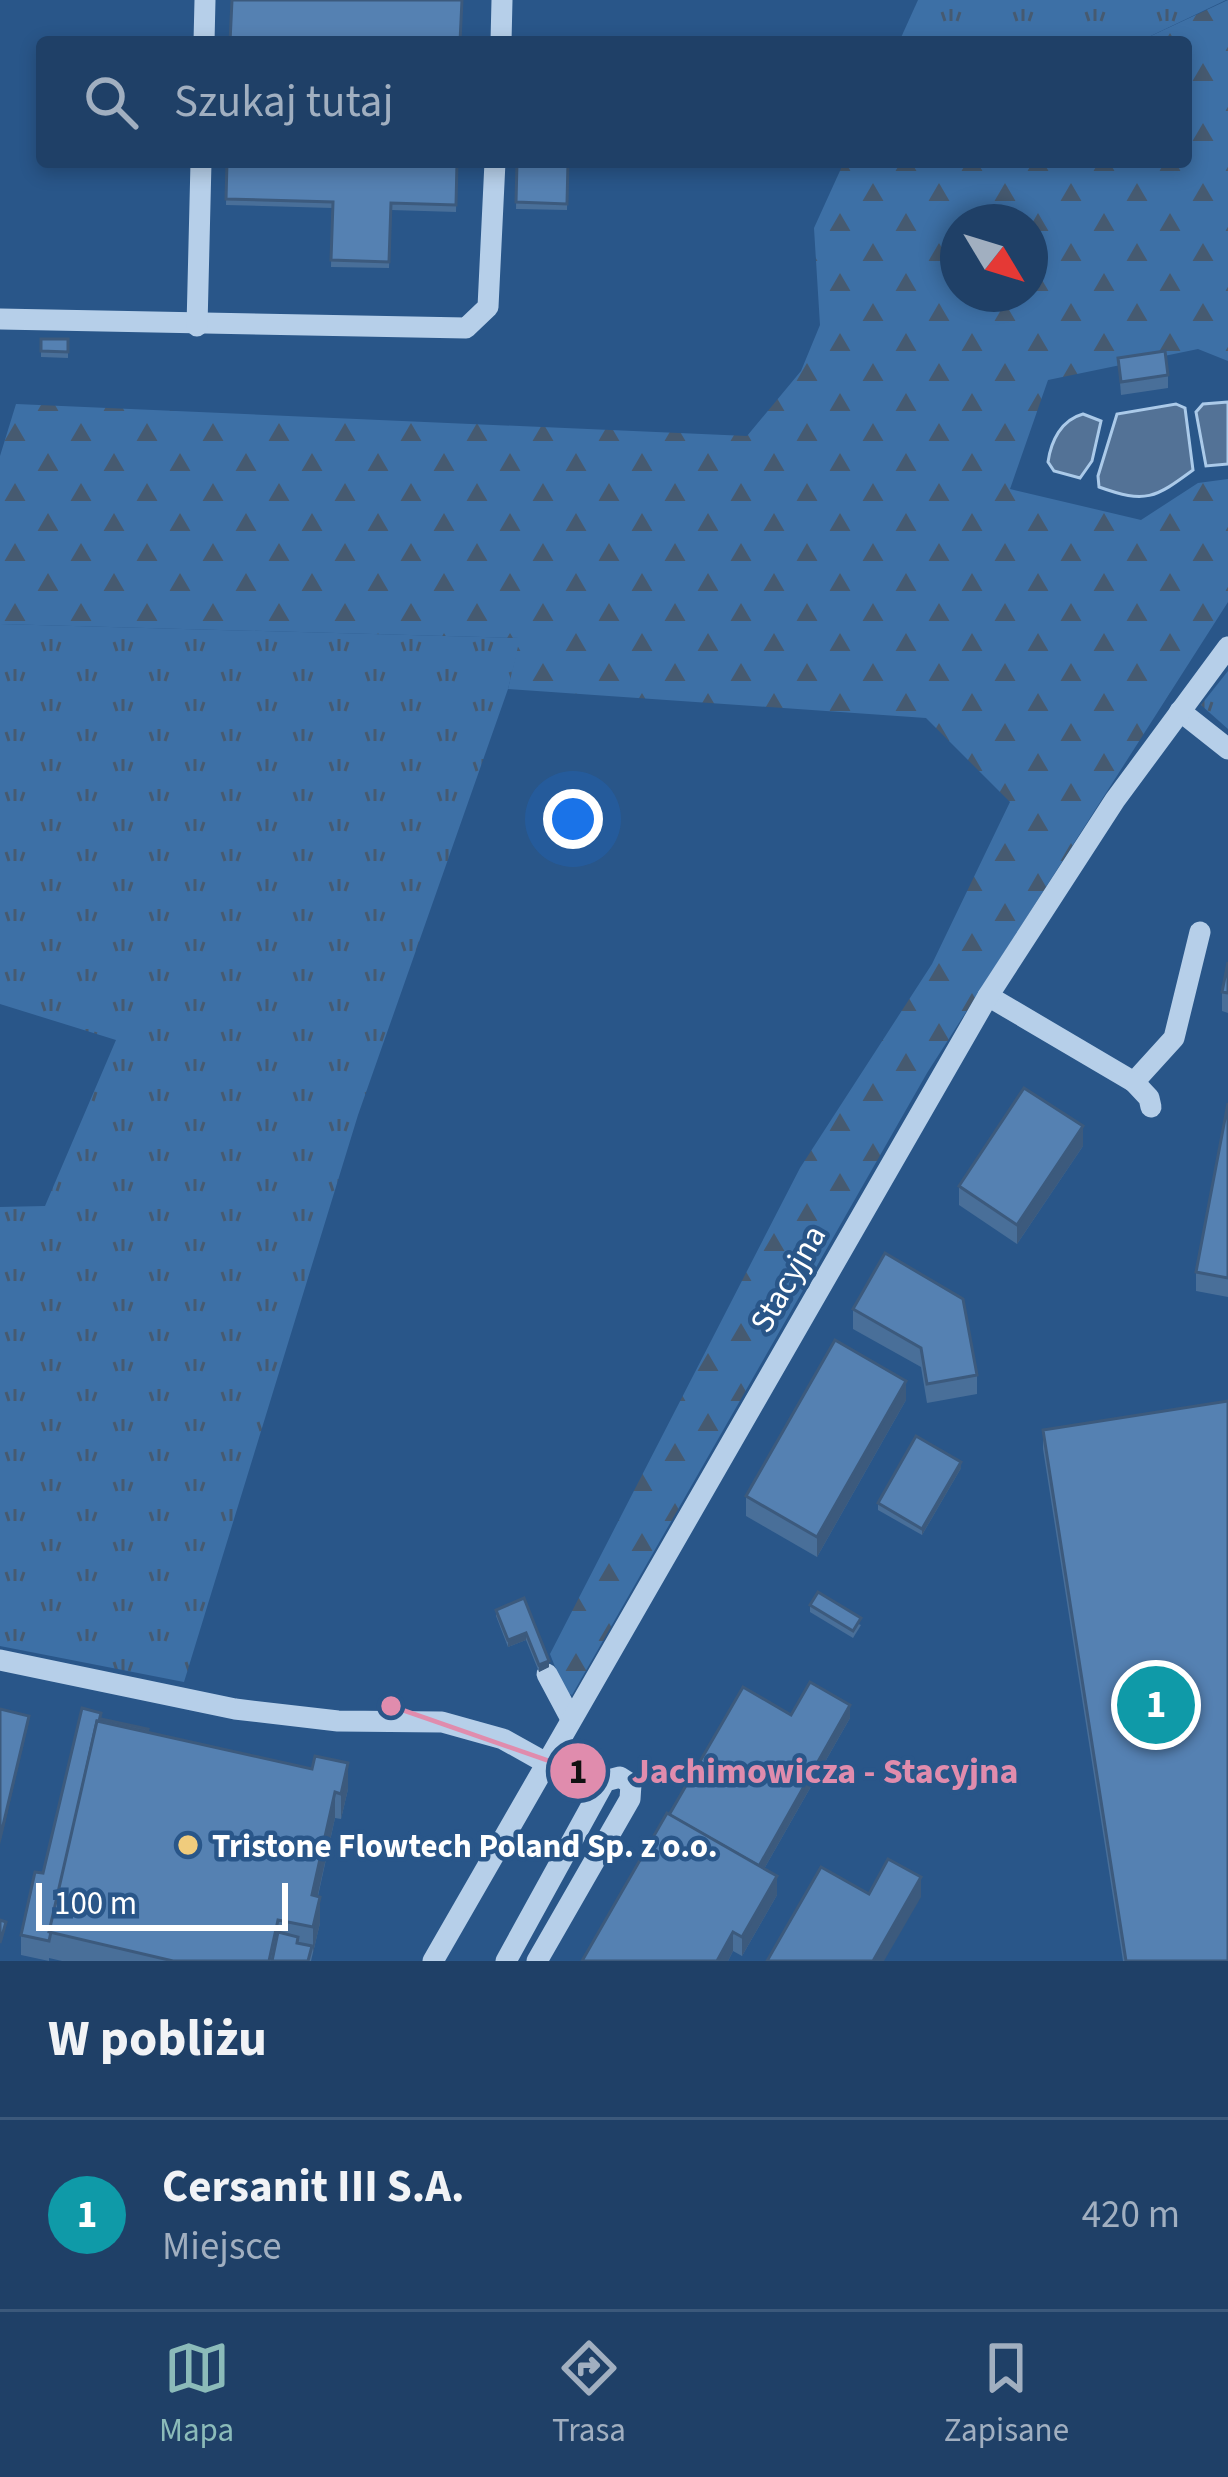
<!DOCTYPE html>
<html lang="pl">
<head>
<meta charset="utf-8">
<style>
  :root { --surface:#1f4067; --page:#27476d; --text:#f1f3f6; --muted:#a1afc0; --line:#3c597b; --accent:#8bbbb9 }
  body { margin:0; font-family:"Source Sans 3",sans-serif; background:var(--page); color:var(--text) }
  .compass { position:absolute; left:940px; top:204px; width:108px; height:108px; border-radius:50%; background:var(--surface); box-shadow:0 6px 18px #0003; rotate:128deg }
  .scale { position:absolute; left:36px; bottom:30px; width:252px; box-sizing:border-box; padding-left:12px; border:6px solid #fff; border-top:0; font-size:33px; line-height:42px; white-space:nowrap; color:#fff; -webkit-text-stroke:9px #295689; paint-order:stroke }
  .you { position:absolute; left:573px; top:819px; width:42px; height:42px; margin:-30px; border:9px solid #fff; border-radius:50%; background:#1a73e8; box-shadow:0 0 0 18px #1a73e833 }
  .badge { display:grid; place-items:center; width:78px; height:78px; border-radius:50%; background:var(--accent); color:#fff; font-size:39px; font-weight:700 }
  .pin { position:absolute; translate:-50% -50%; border:6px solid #fff; box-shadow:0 3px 12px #0006 }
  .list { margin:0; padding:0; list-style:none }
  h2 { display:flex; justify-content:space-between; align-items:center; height:156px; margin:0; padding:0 48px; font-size:51px }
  h2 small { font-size:39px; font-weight:400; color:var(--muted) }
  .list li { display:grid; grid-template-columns:78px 1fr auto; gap:36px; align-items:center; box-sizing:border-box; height:192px; padding:0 48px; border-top:3px solid var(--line) }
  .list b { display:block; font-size:45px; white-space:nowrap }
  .list p { margin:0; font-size:39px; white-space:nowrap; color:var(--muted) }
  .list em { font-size:39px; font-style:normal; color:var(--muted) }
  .icon { flex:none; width:66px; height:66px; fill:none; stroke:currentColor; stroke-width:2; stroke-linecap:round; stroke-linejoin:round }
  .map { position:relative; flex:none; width:1228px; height:1961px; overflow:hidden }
  .search { position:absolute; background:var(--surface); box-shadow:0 6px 18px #0003; left:36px; right:36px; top:36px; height:132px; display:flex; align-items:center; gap:30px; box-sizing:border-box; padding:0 42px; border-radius:12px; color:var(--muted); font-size:45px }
  .sheet { height:348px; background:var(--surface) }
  nav { display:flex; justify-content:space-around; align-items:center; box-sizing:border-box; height:168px; border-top:3px solid var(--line); background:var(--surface); font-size:33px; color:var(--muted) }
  nav a { display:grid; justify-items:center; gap:6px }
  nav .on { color:var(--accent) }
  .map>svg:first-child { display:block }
  .grass { fill:url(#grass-tufts) }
  .forest { fill:url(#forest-firs); fill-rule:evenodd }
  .water { fill:#537296; stroke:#abcae9; stroke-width:3 }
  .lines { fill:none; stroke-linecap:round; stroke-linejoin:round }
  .minor { stroke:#b6cfe9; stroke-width:21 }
  .wall { fill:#496f99 }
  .shaded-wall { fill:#3c5a7d }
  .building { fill:#5581b2; stroke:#3c5a7d; stroke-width:3 }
  .poi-dot { fill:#f0cc7d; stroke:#295689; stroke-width:4.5 }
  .labels { text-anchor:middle; stroke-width:9; stroke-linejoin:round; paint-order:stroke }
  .street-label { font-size:33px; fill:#fff; stroke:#295689 }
  .poi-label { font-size:33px; font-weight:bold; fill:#fff; stroke:#295689; text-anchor:start }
  .leader { fill:none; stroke:#e08cad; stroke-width:4.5 }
  .callout-dot { fill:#e08cad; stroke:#295689; stroke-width:4.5 }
  .mark-label { font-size:36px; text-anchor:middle; font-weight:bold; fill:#111 }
  .callout-label { font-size:36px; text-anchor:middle; font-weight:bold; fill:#e08cad; stroke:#295689; stroke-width:9; stroke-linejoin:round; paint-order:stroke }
</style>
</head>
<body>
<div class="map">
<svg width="1228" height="1961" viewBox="0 0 1228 1961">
  <defs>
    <pattern id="grass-tufts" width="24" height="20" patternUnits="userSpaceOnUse" patternTransform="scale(3)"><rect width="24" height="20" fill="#3d70a6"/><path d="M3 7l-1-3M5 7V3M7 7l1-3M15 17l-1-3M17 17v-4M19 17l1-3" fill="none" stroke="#465a70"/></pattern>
    <pattern id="forest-firs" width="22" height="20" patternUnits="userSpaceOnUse" patternTransform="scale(3)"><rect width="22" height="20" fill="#3d70a6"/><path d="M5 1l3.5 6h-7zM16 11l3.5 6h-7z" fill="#465a70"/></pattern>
  </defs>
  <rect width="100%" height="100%" fill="#295689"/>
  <g class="grass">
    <path d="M918,0H1226L1138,42H899Z"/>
    <path d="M0,624L521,638L508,689L358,1115L184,1682L0,1646V1207L45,1206L116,1040L0,1004Z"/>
    <path d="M1228,671V729L1201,705Z"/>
  </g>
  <path class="forest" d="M1228,0V361L1198,349L1048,380L1010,489L1141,520L1198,483L1228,479V602L927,1073L572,1695L565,1692L550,1654L800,1168L932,964L1010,802L926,718L508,689L520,638L0,624V456L16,404L747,436L801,371L820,325L814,228L844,162H1186V42H1138ZM958,222H1030V294H958Z"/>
  <g class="water">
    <path d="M1228,402V464L1206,466L1196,412L1203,404Z"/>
    <path d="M1176,404L1185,408L1193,470C1155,498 1146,504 1099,487L1098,476L1117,414Z"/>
    <path d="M1083,414L1101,421L1092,461L1080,478L1054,471L1048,462C1051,441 1061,420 1083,414Z"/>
  </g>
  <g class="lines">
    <g class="minor">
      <path d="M204,42L205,0"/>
      <path d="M501,42L502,0"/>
      <path d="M0,319L466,328L488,307L495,162"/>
      <path d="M197,326L201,162"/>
      <path d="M1180,711L1228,749"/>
      <path d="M988,996L1134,1082L1174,1038L1200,932"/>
      <path d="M1134,1082L1149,1098L1151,1107"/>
      <path d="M0,1660L235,1709L338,1721L442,1722L503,1739L546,1763"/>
      <path d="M547,1674L571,1719"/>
      <path d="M433,1961L988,996L1115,800L1228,647"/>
      <path d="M506,1961L605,1781L620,1777L631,1784L630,1799L537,1961"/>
    </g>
  </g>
  <g class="wall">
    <path d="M227,162H457L456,212L391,210L389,268L331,267L332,208L226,205Z"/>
    <path d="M517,162H568L567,210L516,209Z"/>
    <path d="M41,339H68V358L41,357Z"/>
    <path d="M1118,358L1168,375V388L1121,395Z"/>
    <path d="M1228,962V1013L1222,1011V992Z"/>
    <path d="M1228,1103V1297L1196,1291V1272Z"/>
    <path d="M1083,1146L1017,1244L959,1205V1186Z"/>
    <path d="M853,1309L977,1375V1394L927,1403L921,1367L853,1329Z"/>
    <path d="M906,1400L817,1557L746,1516V1496Z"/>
    <path d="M1043,1430L1228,1961H1123L1043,1449Z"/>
    <path d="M961,1468L922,1535L878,1510V1503Z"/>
    <path d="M524,1598L549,1667L539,1672L526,1640L508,1647L496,1616V1610Z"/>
    <path d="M810,1605L861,1625L853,1638L810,1612Z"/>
    <path d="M791,1715L850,1718L764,1869L777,1895L742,1956L733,1951L728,1961H582L669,1815Z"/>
    <path d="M101,1719L348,1789L341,1819L335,1818L318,1896L320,1923L311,1961H62L49,1958V1961L21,1955V1935Z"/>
  </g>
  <g class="shaded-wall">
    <path d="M1083,1126V1146L1017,1244V1225Z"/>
    <path d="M906,1381V1400L817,1557V1537Z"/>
    <path d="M961,1462V1468L922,1535V1529Z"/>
    <path d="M526,1633V1640L508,1647V1640Z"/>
    <path d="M549,1661V1667L539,1672V1665Z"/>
    <path d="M850,1705V1718L756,1883V1870Z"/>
    <path d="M29,1716V1722L0,1845V1838Z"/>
    <path d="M348,1763V1789L341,1819V1794Z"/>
    <path d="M335,1792V1818L312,1921V1895Z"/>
    <path d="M777,1876V1895L742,1956V1937Z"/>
    <path d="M921,1877V1897L884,1961H873Z"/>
    <path d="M320,1897V1923L313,1953V1927Z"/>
    <path d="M733,1932V1951L728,1961H717Z"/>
  </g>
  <g class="building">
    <path d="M232,0H462L460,42H230Z"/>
    <path d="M227,162H457L456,205L391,203L389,262L331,260L333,202L226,199Z"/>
    <path d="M517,162H568L567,204L516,202Z"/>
    <path d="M41,339H68V352L41,351Z"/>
    <path d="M1165,351L1168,375L1121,382L1118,358Z"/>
    <path d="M1228,962V993L1222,992Z"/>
    <path d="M1024,1088L1083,1126L1017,1225L959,1186Z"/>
    <path d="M1228,1103V1278L1196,1272Z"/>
    <path d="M885,1253L963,1299L977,1375L927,1384L921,1348L853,1309Z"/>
    <path d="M835,1340L906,1381L817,1537L746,1496Z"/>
    <path d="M1228,1401V1961H1126L1043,1430Z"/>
    <path d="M916,1436L961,1462L922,1529L878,1503Z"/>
    <path d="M818,1592L861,1618L853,1631L810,1605Z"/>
    <path d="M524,1598L549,1661L539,1665L526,1633L508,1640L496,1610Z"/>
    <path d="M810,1682L850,1705L759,1866L669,1815L743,1687L791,1715Z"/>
    <path d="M82,1708L101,1713L99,1721H97L49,1941L21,1935L35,1872L43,1873Z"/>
    <path d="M0,1709L29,1716L0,1838Z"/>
    <path d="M101,1719L148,1729L147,1732L100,1722Z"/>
    <path d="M97,1721L312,1769L315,1756L348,1763L341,1794L335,1792L312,1895L320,1897L313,1927L278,1920L269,1961H173L49,1932Z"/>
    <path d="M667,1813L777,1876L742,1937L733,1932L717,1961H582Z"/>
    <path d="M888,1859L921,1877L873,1961H767L821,1867L869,1894Z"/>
    <path d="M0,1920L6,1922L0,1943Z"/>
    <path d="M278,1932L298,1937L297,1943L312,1946L308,1961H272Z"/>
  </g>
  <circle class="poi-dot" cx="188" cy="1845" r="12"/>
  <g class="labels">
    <g class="street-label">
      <text transform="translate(787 1278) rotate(-60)" y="12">Stacyjna</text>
    </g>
    <g class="poi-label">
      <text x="212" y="1857">Tristone Flowtech Poland Sp. z o.o.</text>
    </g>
  </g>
  <path class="leader" d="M391 1706L578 1771"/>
  <g class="callout-dot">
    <circle cx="391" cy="1706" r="12"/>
    <circle cx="578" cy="1771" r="30"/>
  </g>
  <g class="mark-label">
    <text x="578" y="1783">1</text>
  </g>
  <g class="callout-label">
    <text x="825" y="1783">Jachimowicza - Stacyjna</text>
  </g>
</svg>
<svg class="compass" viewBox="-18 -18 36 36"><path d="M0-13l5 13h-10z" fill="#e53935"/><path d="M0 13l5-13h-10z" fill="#a1afc0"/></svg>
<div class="scale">100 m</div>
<div class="you"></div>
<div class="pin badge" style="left:1156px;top:1705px;background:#0f9aa8">1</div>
<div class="search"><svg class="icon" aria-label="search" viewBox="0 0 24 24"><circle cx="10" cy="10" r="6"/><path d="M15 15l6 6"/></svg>Szukaj tutaj</div>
</div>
<section class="sheet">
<h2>W pobliżu<small></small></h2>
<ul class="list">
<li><span class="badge" style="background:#0f9aa8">1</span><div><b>Cersanit III S.A.</b><p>Miejsce</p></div><em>420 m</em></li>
</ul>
</section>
<nav>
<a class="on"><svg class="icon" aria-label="map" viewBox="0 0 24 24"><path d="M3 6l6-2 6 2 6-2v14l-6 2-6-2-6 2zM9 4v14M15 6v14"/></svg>Mapa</a>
<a><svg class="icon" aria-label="directions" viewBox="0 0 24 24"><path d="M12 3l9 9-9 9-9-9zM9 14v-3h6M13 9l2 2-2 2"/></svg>Trasa</a>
<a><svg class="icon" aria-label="saved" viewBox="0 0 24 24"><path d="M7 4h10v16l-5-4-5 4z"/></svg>Zapisane</a>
</nav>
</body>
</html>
